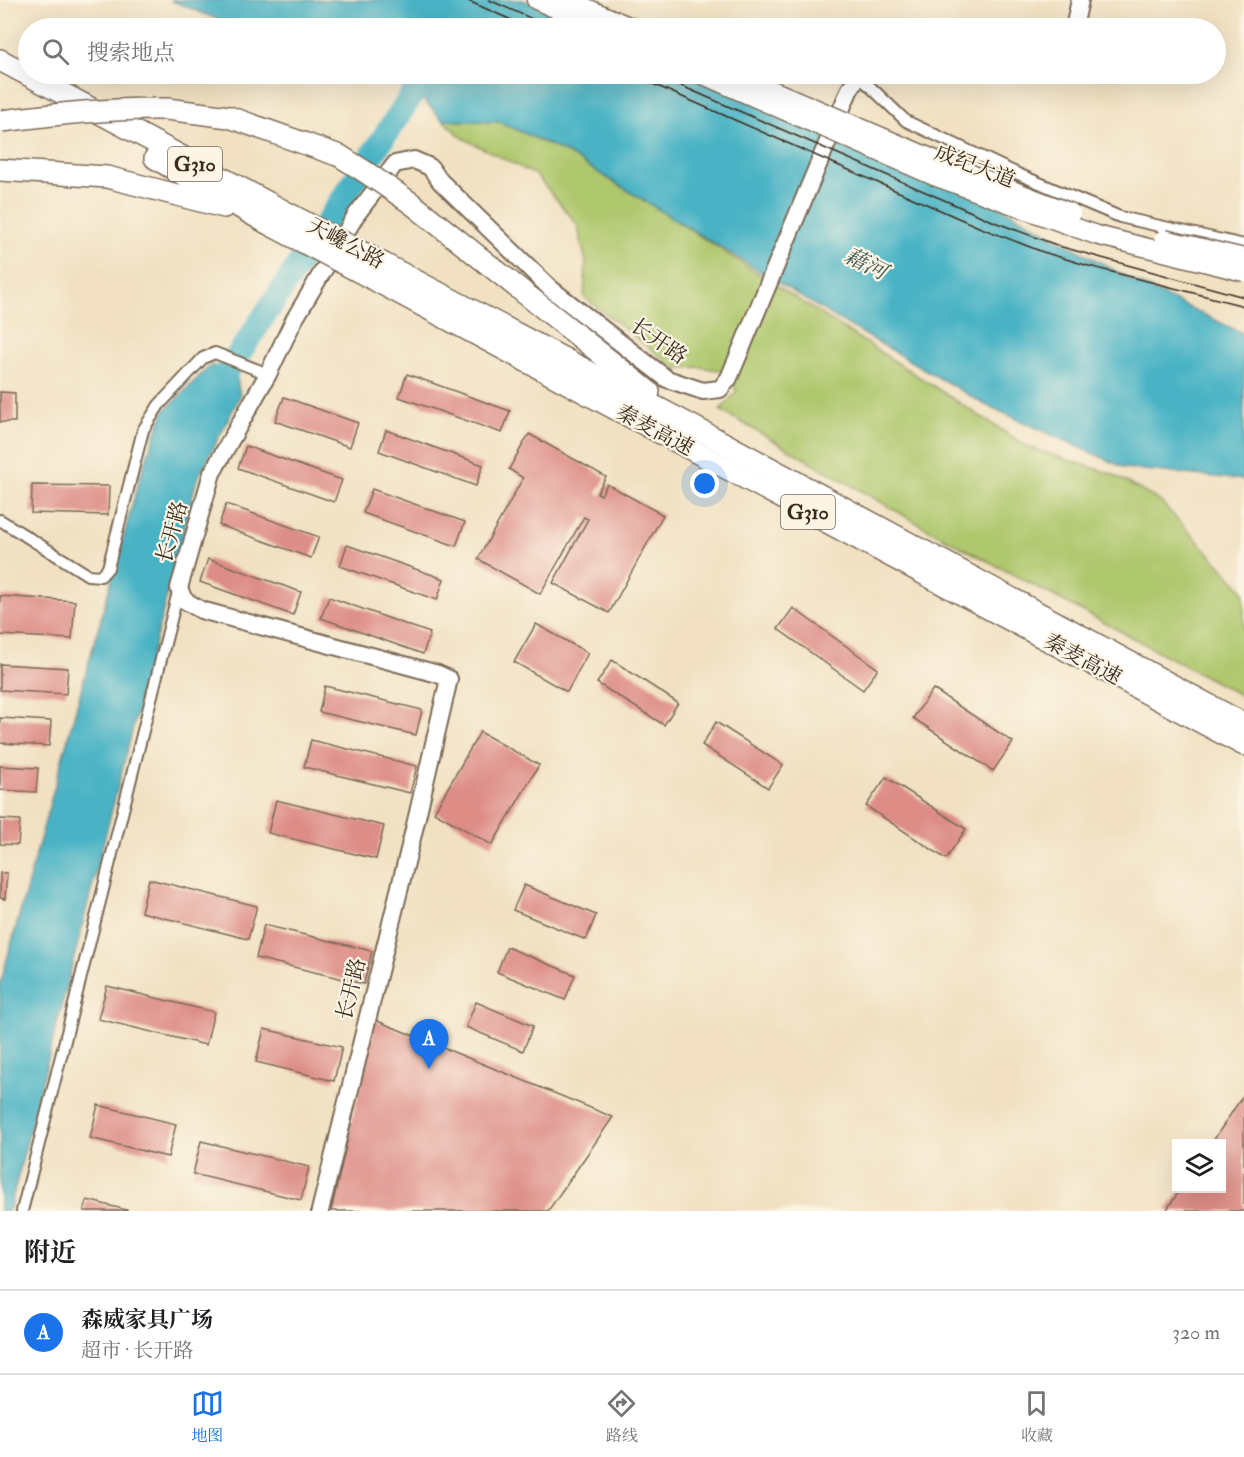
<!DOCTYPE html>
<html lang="zh">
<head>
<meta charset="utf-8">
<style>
  :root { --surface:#fff; --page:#f6f6f6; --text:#202124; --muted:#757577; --line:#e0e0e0; --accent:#1a73e8 }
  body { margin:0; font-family:"IM FELL Double Pica","Noto Serif SC",serif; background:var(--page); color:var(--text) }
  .controls { position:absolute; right:18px; bottom:18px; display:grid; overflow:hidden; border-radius:0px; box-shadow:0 6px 24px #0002 }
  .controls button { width:54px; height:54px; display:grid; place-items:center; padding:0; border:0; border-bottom:2px solid var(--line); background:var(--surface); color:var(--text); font:30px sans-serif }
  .you { position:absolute; left:705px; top:484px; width:21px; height:21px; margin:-15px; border:4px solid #fff; border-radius:50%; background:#1a73e8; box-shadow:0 0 0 9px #1a73e833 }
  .badge { display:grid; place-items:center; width:39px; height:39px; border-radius:50%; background:var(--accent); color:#fff; font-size:20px; font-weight:700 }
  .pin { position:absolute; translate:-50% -50px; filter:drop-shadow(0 2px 3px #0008) }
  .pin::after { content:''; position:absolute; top:32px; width:21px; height:18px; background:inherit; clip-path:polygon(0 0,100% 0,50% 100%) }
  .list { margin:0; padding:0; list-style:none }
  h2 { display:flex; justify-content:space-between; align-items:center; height:78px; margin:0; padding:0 24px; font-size:26px }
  h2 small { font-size:20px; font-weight:400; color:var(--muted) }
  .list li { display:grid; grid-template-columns:39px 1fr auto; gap:18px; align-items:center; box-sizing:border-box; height:84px; padding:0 24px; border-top:2px solid var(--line) }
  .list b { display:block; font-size:22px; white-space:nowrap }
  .list p { margin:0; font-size:20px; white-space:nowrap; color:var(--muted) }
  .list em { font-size:20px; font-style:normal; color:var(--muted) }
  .icon { flex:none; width:33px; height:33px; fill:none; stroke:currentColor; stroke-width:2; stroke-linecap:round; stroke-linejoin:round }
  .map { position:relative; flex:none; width:1244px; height:1211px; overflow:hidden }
  .search { position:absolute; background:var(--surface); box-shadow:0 6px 24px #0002; left:18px; right:18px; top:18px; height:66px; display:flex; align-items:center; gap:15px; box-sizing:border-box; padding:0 21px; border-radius:33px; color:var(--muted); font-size:22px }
  .sheet { height:162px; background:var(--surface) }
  nav { display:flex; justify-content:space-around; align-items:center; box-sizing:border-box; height:84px; border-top:2px solid var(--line); background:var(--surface); font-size:16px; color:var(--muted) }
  nav a { display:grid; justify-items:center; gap:3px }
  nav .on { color:var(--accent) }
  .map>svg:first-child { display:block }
  .green { fill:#afc76d; stroke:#757846; stroke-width:1.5 }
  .water { fill:#48b3c5; stroke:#426e72; stroke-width:1.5 }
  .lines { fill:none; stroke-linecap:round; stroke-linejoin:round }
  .river { stroke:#48b3c5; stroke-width:24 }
  .building { fill:#dd8c86 }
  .street-casing { stroke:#7b6a57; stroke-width:14 }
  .secondary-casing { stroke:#7b6a57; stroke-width:20 }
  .primary-casing { stroke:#7b6a57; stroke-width:21 }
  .highway-casing { stroke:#7b6a57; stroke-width:24 }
  .street { stroke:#fff; stroke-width:10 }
  .secondary { stroke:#fff; stroke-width:16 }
  .primary { stroke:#fff; stroke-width:18 }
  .highway { stroke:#fff; stroke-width:21 }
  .tram { stroke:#3b2a1e; stroke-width:1.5 }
  .primary-bridge-casing { stroke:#7b6a57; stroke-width:21; stroke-linecap:butt }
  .highway-bridge-casing { stroke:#7b6a57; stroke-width:24; stroke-linecap:butt }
  .primary-bridge { stroke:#fff; stroke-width:18 }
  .highway-bridge { stroke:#fff; stroke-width:21 }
  .labels { text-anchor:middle; stroke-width:4.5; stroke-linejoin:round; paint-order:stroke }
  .shield { fill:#fcf5e5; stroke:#75675a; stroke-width:1.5 }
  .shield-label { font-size:20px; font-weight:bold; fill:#3b2a1e }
  .street-label { font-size:21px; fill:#3b2a1e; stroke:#fcf5e5 }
  .water-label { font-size:22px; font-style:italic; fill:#405a58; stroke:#fcf5e5 }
</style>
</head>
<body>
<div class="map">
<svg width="1244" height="1211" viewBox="0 0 1244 1211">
  <rect width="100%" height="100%" fill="#fcf5e5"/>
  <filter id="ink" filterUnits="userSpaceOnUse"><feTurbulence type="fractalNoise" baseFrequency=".0167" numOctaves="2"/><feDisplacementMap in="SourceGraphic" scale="12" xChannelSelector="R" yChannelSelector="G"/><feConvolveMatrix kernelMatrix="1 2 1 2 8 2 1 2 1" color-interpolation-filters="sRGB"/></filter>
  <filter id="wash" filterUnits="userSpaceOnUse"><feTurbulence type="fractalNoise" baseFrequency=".008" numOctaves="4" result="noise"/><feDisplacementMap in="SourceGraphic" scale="24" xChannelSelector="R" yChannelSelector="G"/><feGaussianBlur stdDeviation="1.35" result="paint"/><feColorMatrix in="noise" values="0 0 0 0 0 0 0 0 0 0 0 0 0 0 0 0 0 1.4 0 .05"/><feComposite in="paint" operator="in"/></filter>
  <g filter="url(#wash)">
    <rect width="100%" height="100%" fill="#f1e1c2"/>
    <path class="green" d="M443,120L500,122L565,152L653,206L1028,447L1112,474L1160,501L1240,586L1244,592V697L935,533L720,410L737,391L723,371L701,367L675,368L584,297L586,262L577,224L536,175L464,139Z"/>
    <g class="water">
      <path d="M170,0H523L591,28H239Z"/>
      <path d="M398,74H699L999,206L1132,280L1244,334V480L1125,468L984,404L828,313L565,152L500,122L443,120Z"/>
      <path d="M211,365L236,373L240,396L196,482L9,1211H0V985L141,473L164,411Z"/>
    </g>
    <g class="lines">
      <path class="river" d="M210,397L426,74"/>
    </g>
    <g id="blocks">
      <g class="building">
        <path d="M407,374L510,411L502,433L399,397Z"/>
        <path d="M0,392L15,393V422H0Z"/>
        <path d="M284,397L358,423L350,447L275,421Z"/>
        <path d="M386,430L483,465L476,486L379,451Z"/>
        <path d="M529,434L606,477L597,493L601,495L607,484L663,515L609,613L553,583L588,519L584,517L540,594L478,559L523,478L509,469Z"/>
        <path d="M246,446L342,480L334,502L238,468Z"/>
        <path d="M32,485L109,486L108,515L31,513Z"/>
        <path d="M372,489L465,522L456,546L363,513Z"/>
        <path d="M226,504L319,537L311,558L219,525Z"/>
        <path d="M347,545L444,579L437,600L340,566Z"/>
        <path d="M208,559L301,592L293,615L200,582Z"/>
        <path d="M0,596L75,601L72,639L0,635Z"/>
        <path d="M329,597L430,633L423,654L321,618Z"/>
        <path d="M793,608L878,669L863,690L778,629Z"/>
        <path d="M536,624L588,653L567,692L514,662Z"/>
        <path d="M612,660L678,703L664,725L597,683Z"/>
        <path d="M0,664L68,668L66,694L0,690Z"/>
        <path d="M325,686L422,710L416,735L319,712Z"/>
        <path d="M933,689L1013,742L993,771L913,718Z"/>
        <path d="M0,718L51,721L49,746L0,743Z"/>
        <path d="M716,722L783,765L768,788L702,745Z"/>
        <path d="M480,732L539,765L492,845L434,812Z"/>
        <path d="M311,740L417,766L410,793L304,767Z"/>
        <path d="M0,766L38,768L36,792L0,790Z"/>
        <path d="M886,777L966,829L946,859L866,806Z"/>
        <path d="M276,800L384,826L376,859L268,833Z"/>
        <path d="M0,819L20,820L18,845L0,844Z"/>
        <path d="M0,873H7L5,899L0,898Z"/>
        <path d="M149,879L257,906L248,939L141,912Z"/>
        <path d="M524,885L596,915L586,940L513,910Z"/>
        <path d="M264,925L372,951L364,984L256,958Z"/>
        <path d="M507,947L575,975L565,1000L497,972Z"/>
        <path d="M107,986L214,1012L206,1045L98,1019Z"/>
        <path d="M476,1002L533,1026L523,1051L466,1027Z"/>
        <path d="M375,1020L613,1117L548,1211H331Z"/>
        <path d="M264,1029L342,1047L334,1081L256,1062Z"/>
        <path d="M1244,1094V1211H1166L1181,1188H1222V1144H1211Z"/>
        <path d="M98,1105L176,1124L168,1157L90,1138Z"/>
        <path d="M201,1141L309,1167L301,1200L193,1174Z"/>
        <path d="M87,1200L127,1210V1211H84Z"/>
      </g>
    </g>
  </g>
  <g filter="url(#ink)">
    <use href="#blocks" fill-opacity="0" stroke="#7b6a57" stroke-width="1.5"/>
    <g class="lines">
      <defs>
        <g id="street">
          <path d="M858,75L906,121L1018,174L1120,217L1244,245"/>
          <path d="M0,520L88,575L101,576L108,568L143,430L159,405L203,358L215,353L268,374"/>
          <path d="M22,1211L179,588"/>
        </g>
        <g id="secondary">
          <path d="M1074,28L1080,0"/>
          <path d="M320,1211L413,834L449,679L438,674L201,610L184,600L179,588L212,473L268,374L294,320L356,215L395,164L414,160L430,167L440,181L551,289L667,379L703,391L720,389L729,378L849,91L858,75L862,74"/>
        </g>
        <g id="primary">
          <path d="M536,0L600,28"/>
          <path d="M568,0L633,28"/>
        </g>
        <g id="highway">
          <path d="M0,60L280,209"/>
          <path d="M167,109L229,117L340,156"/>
          <path d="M155,158L267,223"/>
          <path d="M0,170L107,177L224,207"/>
          <path d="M411,203L649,392"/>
          <path d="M384,264L692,426L1244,724"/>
          <path d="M371,278L1244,745"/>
        </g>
      </defs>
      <use href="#street" class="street-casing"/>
      <use href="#secondary" class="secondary-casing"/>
      <use href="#primary" class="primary-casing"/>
      <use href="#highway" class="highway-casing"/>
      <use href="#street" class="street"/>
      <use href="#secondary" class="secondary"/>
      <use href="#primary" class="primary"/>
      <use href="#highway" class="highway"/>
      <g class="tram">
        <path d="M466,0L530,28"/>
        <path d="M489,0L553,28"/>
        <path d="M630,74L981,228L1043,252L1089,266L1244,306"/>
        <path d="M654,74L997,223L1062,247L1244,297"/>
      </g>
      <defs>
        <g id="primary-bridge">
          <path d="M701,74L934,176L1096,235L1244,272"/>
          <path d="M735,74L940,162L1071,213"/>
          <path d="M1164,239L1244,258"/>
        </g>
        <g id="highway-bridge">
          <path d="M2,121C57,114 111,108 167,109"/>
          <path d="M340,156L364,171L411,203"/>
          <path d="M280,209L384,264"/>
          <path d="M267,223L371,278"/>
        </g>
      </defs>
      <use href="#primary-bridge" class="primary-bridge-casing"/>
      <use href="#highway-bridge" class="highway-bridge-casing"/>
      <use href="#primary-bridge" class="primary-bridge"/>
      <use href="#highway-bridge" class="highway-bridge"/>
    </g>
  </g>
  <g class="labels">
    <g class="shield">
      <rect x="168" y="147" width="54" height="34" rx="4.5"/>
      <rect x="781" y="495" width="54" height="34" rx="4.5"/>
    </g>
    <g class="shield-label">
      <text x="195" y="171">G310</text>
      <text x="808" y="519">G310</text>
    </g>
    <g class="street-label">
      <text transform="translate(975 166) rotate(21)" y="7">成纪大道</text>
      <text transform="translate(346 243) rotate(28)" y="7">天巉公路</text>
      <text transform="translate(659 341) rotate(35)" y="7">长开路</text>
      <text transform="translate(655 430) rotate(28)" y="7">秦麦高速</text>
      <text transform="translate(172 532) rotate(-74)" y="7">长开路</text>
      <text transform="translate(1083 659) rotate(28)" y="7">秦麦高速</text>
      <text transform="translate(351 989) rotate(-76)" y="7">长开路</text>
    </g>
    <g class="water-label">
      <text transform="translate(866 263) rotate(26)" y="8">藉河</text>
    </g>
  </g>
</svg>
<div class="controls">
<button><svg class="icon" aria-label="layers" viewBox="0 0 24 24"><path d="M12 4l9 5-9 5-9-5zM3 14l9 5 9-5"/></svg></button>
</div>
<div class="you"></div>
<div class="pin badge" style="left:429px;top:1069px">A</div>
<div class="search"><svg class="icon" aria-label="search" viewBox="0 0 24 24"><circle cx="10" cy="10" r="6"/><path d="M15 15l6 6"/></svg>搜索地点</div>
</div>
<section class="sheet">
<h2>附近<small></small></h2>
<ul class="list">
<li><span class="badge">A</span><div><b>森威家具广场</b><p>超市 · 长开路</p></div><em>320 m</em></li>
</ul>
</section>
<nav>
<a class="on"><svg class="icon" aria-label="map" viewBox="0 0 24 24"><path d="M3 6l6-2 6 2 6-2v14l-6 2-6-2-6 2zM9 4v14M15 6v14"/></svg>地图</a>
<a><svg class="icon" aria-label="directions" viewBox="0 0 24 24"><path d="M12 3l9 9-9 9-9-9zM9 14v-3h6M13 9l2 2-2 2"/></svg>路线</a>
<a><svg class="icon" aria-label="saved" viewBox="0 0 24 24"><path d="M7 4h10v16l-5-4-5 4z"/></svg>收藏</a>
</nav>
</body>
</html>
